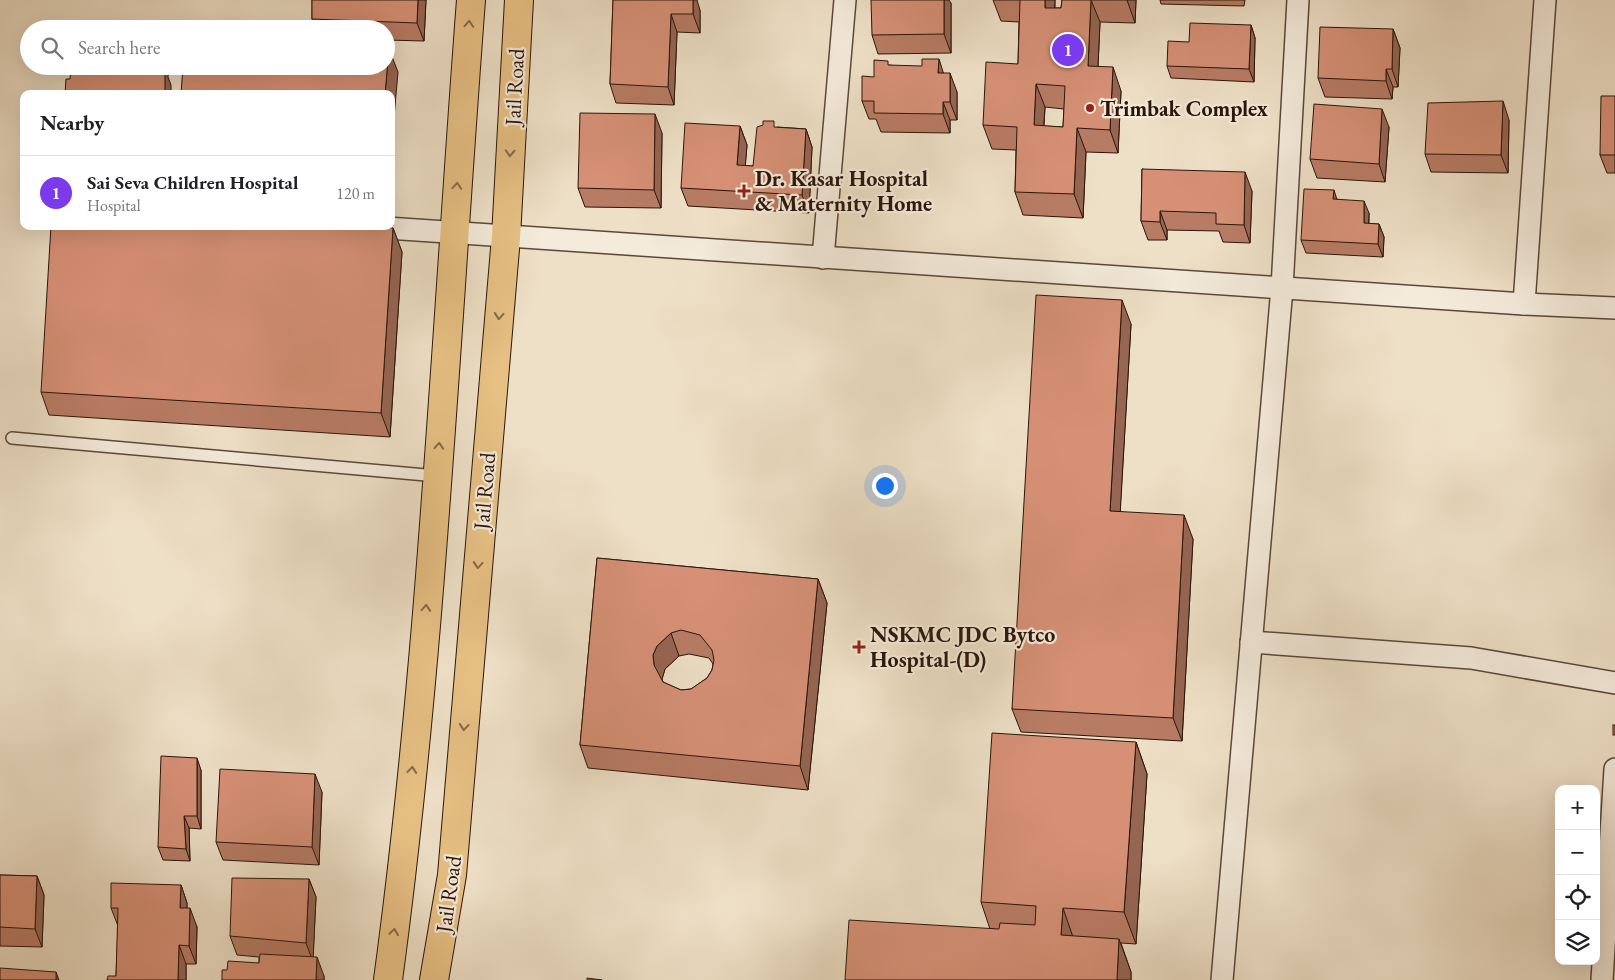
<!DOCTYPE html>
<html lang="en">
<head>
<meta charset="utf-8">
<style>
  :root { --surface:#fff; --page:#f6f6f6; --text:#202124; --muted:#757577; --line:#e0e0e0; --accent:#7c3aed }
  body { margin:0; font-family:"EB Garamond",serif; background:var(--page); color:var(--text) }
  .controls { position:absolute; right:15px; bottom:15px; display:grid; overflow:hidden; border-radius:10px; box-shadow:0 5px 20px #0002 }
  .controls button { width:45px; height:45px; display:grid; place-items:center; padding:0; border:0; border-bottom:1px solid var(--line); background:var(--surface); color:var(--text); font:25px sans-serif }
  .you { position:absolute; left:884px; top:485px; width:18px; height:18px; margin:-12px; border:4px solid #fff; border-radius:50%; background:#1a73e8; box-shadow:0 0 0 8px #1a73e833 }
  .badge { display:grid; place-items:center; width:32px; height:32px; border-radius:50%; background:var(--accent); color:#fff; font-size:16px; font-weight:700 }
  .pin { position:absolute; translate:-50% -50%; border:2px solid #fff; box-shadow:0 1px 5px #0006 }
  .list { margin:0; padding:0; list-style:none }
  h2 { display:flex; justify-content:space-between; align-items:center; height:65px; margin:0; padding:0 20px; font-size:21px }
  h2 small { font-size:16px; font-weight:400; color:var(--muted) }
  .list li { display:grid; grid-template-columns:32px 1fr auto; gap:15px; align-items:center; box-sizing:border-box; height:75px; padding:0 20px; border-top:1px solid var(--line) }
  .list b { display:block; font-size:19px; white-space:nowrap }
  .list p { margin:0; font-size:16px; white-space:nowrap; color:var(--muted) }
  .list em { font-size:16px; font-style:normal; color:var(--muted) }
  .icon { flex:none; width:28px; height:28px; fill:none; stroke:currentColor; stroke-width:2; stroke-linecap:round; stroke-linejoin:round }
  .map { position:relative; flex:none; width:1615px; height:980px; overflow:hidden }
  .search { position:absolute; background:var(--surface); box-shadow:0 5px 20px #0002; left:20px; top:20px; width:375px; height:55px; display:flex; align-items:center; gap:12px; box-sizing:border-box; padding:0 18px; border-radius:28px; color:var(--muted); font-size:19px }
  .panel { position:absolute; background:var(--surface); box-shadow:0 5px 20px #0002; left:20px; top:90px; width:375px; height:140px; border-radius:10px }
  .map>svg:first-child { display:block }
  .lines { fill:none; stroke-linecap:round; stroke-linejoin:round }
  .lane-casing { stroke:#5a4838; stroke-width:14 }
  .street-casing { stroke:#5a4838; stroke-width:24 }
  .primary-casing { stroke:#291509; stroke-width:30 }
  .lane { stroke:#f4ebdb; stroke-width:11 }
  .street { stroke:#f4ebdb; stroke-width:21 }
  .primary { stroke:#e7c084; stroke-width:28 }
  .wall { fill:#b87c65; stroke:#291509; fill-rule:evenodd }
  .shaded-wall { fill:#966553; stroke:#291509 }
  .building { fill:#d69076; stroke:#291509; fill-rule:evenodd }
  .oneway { stroke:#886a46 }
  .poi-dot { fill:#8f2418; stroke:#f4ebdb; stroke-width:2 }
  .labels { text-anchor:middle; stroke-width:4.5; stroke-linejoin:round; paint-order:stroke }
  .street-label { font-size:22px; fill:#291509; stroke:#f4ebdb }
  .poi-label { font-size:22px; font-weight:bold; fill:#291509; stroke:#f4ebdb; text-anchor:start }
</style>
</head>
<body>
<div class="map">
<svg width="1615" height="980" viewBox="0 0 1615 980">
  <rect width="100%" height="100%" fill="#eee0c7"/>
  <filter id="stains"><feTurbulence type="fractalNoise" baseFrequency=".004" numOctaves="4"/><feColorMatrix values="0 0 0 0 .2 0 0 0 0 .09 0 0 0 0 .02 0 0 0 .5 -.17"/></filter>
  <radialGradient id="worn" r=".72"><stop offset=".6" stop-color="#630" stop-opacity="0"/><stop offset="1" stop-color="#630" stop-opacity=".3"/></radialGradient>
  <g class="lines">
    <defs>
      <path id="lane" d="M12,438L437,476"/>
      <g id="street">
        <path d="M357,226L1524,304L1615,308"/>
        <path d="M823,258L845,0"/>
        <path d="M1524,304L1545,0"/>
        <path d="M1251,642L1471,658L1615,683"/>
        <path d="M1222,980L1282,288L1298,0"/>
        <path d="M1602,980L1615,769"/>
      </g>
      <g id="primary">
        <path d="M388,980C432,655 446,327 471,0"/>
        <path d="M434,980L452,875L506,237L519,0"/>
      </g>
    </defs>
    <use href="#lane" class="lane-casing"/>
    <use href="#street" class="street-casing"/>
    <use href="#primary" class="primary-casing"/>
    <use href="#lane" class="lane"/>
    <use href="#street" class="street"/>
    <use href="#primary" class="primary"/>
  </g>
  <g class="wall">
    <path d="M312,0H426L424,41L386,40V29H315L312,19Z"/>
    <path d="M613,0L700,10V33L677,32L674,105L616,103L610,84Z"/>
    <path d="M993,0H1055V8H1061L1062,0H1136L1135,23L1100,22L1098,66L1121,91L1118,153L1086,152L1083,218L1023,215L1015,192L1016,150L992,149L983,125L1018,64L1019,22L1001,21ZM1045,107L1064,109L1063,127L1044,126Z"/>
    <path d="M1160,0H1245L1244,6L1161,4Z"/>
    <path d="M951,3V53L878,54L872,35Z"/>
    <path d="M1251,25L1255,38L1254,82L1171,78L1167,66L1189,42Z"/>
    <path d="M1393,29L1400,48L1398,87H1393L1392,99L1325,97L1318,78Z"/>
    <path d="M889,65L944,73L957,92V120H950V133L881,132L876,119H869L862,101L874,77Z"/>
    <path d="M1615,96V173H1607L1600,155Z"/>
    <path d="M1509,120L1508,173L1431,172L1425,154Z"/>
    <path d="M740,126L747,145L745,166H753L777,127L806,129L812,147L809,213L688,206L681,188Z"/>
    <path d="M1389,127L1385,182L1317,178L1310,159Z"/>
    <path d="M662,133L661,208L585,207L578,188Z"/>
    <path d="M1142,169L1252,191L1250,243L1223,242L1219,231L1167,230V240H1148L1141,221Z"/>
    <path d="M1337,199L1369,213V224H1379L1384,237L1383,257L1306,253L1301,240Z"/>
    <path d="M393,228L402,252L390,437L49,415L41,392Z"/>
    <path d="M1131,324L1120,511L1193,539L1182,741L1021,732L1012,709Z"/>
    <path d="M597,558L818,579L827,603L808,790L588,768L580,745ZM689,654L709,658L713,664L712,670L707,678L691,689L681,690L663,682L662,679L665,669L679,656Z"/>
    <path d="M1136,742L1147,774L1136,944L1121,943L1131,972V980H845L990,929L981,902Z"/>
    <path d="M201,770V829L189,828L190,861L163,860L158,847Z"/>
    <path d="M322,792L319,865L223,860L216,842Z"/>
    <path d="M0,875L37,876L44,895L42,947L0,946Z"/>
    <path d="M309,879L316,897L313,957L324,976V980H222L227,970L259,963V957L237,955L230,936Z"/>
    <path d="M181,885L187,903V908L197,927L196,964H186V980H107L116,976L118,926L111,908Z"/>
  </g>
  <g class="shaded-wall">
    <path d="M418,0H426L424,41L417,23Z"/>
    <path d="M693,0H697L700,10V33L693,14Z"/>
    <path d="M944,0H949L951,3V53L944,34Z"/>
    <path d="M1045,0H1055L1053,32L1045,8Z"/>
    <path d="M1091,0L1100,22L1097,89L1088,66Z"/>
    <path d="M1127,0H1136L1135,23Z"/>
    <path d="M671,14L677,32L674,105L668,87Z"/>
    <path d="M1251,25L1255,38L1254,82L1249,69Z"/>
    <path d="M1393,29L1400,48L1398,87L1392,69Z"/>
    <path d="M389,49L398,72L393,129L391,125V94H385Z"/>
    <path d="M939,59L945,78L938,73Z"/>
    <path d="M161,66H169L168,77L171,85V94H165Z"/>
    <path d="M1113,67L1121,91L1118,153L1110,130Z"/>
    <path d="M1386,69L1393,87L1392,99L1386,81Z"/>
    <path d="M950,73L957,92V120L950,102Z"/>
    <path d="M1036,84L1045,107L1042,149L1034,125Z"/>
    <path d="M1503,101L1509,120L1508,173L1501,155Z"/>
    <path d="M943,102L950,120V133L943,114Z"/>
    <path d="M1382,109L1389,127L1385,182L1379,164Z"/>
    <path d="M655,114L662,133L661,208L654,190Z"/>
    <path d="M740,126L747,145L744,184L737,165Z"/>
    <path d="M1077,128L1086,152L1083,218L1074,194Z"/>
    <path d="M806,129L812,147L809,213L802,195Z"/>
    <path d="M1245,172L1252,191L1250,243L1244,225Z"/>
    <path d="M1334,190L1338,203L1333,199Z"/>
    <path d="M1364,201L1369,213L1368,236L1364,223Z"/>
    <path d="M1160,211L1167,230V240L1160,222Z"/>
    <path d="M1379,224L1384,237L1383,257L1378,244Z"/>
    <path d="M393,228L402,252L390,437L381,413Z"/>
    <path d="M1122,300L1131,324L1119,534L1110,511Z"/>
    <path d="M1184,515L1193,539L1182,741L1173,718Z"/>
    <path d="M818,579L827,603L808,790L800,766Z"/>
    <path d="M671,633L679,656L665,669L662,679V689L654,665L653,655L657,646Z"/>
    <path d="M1136,742L1147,774L1136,944L1124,912Z"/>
    <path d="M197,758L201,770V829L197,816Z"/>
    <path d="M315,774L322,792L319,865L312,847Z"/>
    <path d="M184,816L189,828L190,861L186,849Z"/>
    <path d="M37,876L44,895L42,947L35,929Z"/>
    <path d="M309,879L316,897L313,962L306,943Z"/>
    <path d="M181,885L187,903L186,927L180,908Z"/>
    <path d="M190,908L197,927L196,964L189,946Z"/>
    <path d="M1063,908L1074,940L1061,935Z"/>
    <path d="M1119,939L1131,972V980H1117Z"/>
    <path d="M179,945L186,964V980H178Z"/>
    <path d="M317,957L324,976V980H316Z"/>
    <path d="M56,972L59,980H56Z"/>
  </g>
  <g class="building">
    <path d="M312,0H418L417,23L312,19Z"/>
    <path d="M613,0H693V14H671L668,87L610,84Z"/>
    <path d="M871,0H944V34L872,35Z"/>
    <path d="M1020,0H1045V8H1061L1062,0H1091L1088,66L1113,67L1110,130L1077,128L1074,194L1015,192L1017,127L983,125L986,62L1018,64ZM1036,84L1065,86L1063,127L1034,125Z"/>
    <path d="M1190,23L1251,25L1249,69L1167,66L1168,41L1189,42Z"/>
    <path d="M1320,27L1393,29L1392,69H1386V81L1318,78Z"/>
    <path d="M386,48L389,49L385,94H181L183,66H386Z"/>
    <path d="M922,59H939L938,73H950V102H943V114L874,113V101H862V76L874,77V60L888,61V65L922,66Z"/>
    <path d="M71,66H165V94H65L66,79H70Z"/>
    <path d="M1601,96H1615V155H1600Z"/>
    <path d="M1503,101L1501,155L1425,154L1428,103Z"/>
    <path d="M1314,104L1382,109L1379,164L1310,159Z"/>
    <path d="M580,113L655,114L654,190L578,188Z"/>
    <path d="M763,121H774V127L806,129L802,195L681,188L685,123L740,126L737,165L753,166L757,127L763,125Z"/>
    <path d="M1142,169L1245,172L1244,225L1216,224V213L1160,211V222L1141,221Z"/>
    <path d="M1304,189L1334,190L1333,199L1364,201V223L1379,224L1378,244L1301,240Z"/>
    <path d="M51,226H362L393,228L381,413L41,392Z"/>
    <path d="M1036,295L1122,300L1110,511L1184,515L1173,718L1012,709Z"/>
    <path d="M597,558L818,579L800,766L580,745ZM681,630L700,635L712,650L714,660L712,670L707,678L691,689L681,690L663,682L654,665L653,655L657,646L671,633Z"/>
    <rect x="1613" y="725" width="2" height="10"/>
    <path d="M992,733L1136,742L1124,912L1063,908L1061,935L1119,939L1117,980H845L849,920L999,929L1000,923L1035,925L1036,906L981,902Z"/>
    <path d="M161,756L197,758V816H184L186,849L158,847Z"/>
    <path d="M220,769L315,774L312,847L216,842Z"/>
    <path d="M0,875L37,876L35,929L0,927Z"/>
    <path d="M232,878L309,879L306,943L230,936Z"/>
    <path d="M111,883L181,885L180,908H190L189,946L179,945L178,980H107L108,976H116L118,908H111Z"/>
    <path d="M260,954L317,957L316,980H222V970H227L228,961L259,963Z"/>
    <path d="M0,968L56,972V980H0Z"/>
    <path d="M587,978L602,980H587Z"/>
  </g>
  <defs><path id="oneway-chevron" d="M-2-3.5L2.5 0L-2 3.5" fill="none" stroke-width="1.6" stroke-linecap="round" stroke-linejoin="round" transform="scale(1.25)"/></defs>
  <g class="oneway">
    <use href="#oneway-chevron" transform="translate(469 24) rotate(-86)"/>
    <use href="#oneway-chevron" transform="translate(510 153) rotate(93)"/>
    <use href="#oneway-chevron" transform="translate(457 186) rotate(-86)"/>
    <use href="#oneway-chevron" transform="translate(499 316) rotate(95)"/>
    <use href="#oneway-chevron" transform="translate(439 446) rotate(-86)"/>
    <use href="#oneway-chevron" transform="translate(478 565) rotate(95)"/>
    <use href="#oneway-chevron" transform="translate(426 608) rotate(-85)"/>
    <use href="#oneway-chevron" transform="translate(464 727) rotate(95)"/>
    <use href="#oneway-chevron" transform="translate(412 770) rotate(-85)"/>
    <use href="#oneway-chevron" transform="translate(394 932) rotate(-82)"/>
  </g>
  <g class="poi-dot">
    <circle cx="1090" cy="108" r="5"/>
    <path d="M741.5 183.5h5v5h5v5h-5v5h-5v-5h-5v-5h5z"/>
    <path d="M856.5 639.5h5v5h5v5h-5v5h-5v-5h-5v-5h5z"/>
  </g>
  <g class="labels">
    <g class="street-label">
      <text transform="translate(514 87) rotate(-87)" y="8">Jail Road</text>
      <text transform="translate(484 491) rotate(-85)" y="8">Jail Road</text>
      <text transform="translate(448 894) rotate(-82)" y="8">Jail Road</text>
    </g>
    <g class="poi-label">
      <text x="1100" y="116">Trimbak Complex</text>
      <text x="755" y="186">Dr. Kasar Hospital<tspan x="755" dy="25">&amp; Maternity Home</tspan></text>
      <text x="870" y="642">NSKMC JDC Bytco<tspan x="870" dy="25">Hospital-(D)</tspan></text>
    </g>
  </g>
  <rect width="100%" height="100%" filter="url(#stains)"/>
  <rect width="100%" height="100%" fill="url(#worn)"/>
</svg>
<div class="controls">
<button>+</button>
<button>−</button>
<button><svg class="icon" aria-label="locate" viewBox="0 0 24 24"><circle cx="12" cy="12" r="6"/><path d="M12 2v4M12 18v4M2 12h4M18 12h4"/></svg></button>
<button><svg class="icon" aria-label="layers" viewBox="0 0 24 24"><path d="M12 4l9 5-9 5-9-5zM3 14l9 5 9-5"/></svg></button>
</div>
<div class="you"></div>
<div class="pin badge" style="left:1068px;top:50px">1</div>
<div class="search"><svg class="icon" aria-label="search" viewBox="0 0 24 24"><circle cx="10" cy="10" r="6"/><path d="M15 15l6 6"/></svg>Search here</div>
<section class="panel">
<h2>Nearby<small></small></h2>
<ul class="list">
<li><span class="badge">1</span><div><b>Sai Seva Children Hospital</b><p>Hospital</p></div><em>120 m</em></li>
</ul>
</section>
</div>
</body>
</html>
